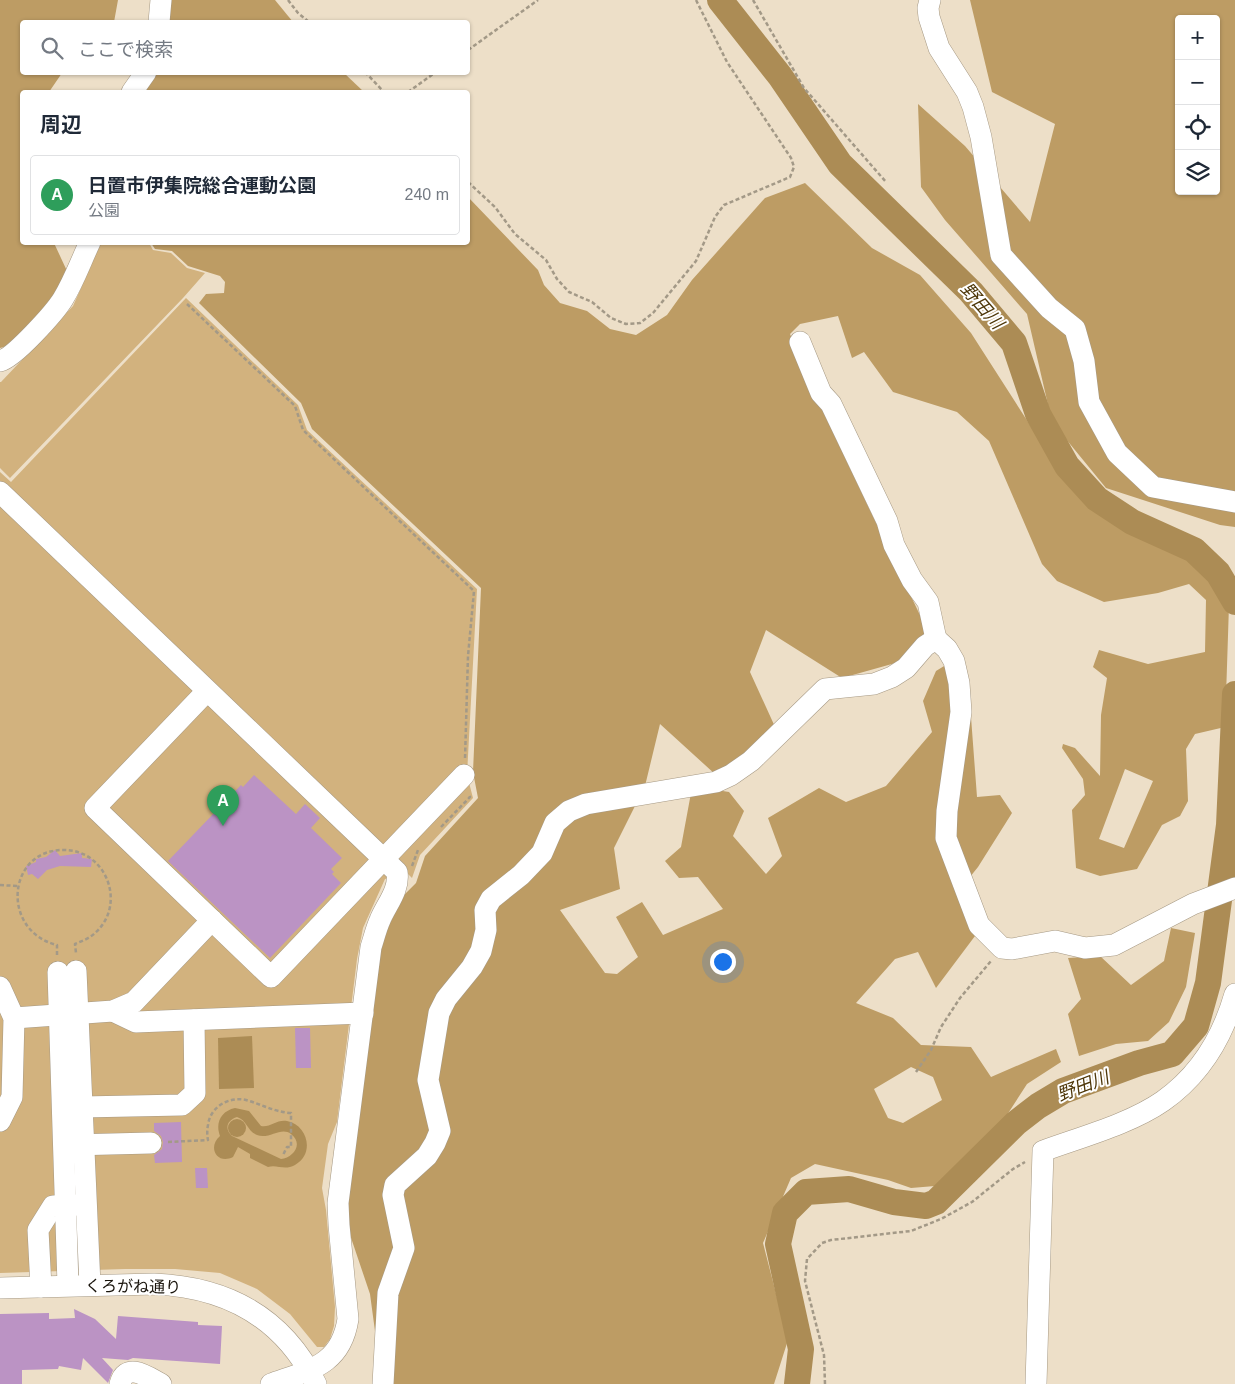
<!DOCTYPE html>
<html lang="ja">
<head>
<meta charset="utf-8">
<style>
  :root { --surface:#fff; --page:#f2f2f3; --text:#1f2937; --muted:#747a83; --line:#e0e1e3; --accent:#0f766e }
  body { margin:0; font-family:Arial,"Noto Sans JP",sans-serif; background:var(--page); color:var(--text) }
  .controls { position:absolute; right:15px; top:15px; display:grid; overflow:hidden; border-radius:5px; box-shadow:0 1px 4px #0004 }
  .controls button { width:45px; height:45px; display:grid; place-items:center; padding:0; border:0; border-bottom:1px solid var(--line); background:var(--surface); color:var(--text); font:25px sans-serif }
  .you { position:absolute; left:722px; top:961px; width:18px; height:18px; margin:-12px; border:4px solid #fff; border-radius:50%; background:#1a73e8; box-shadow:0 0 0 8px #1a73e833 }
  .badge { display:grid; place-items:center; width:32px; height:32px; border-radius:50%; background:var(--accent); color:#fff; font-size:16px; font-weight:700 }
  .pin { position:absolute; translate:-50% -41px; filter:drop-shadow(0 1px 2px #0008) }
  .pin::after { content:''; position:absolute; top:26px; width:18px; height:15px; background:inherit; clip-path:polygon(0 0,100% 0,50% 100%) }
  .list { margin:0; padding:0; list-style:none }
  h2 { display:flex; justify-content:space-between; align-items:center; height:65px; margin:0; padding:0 20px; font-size:21px }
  h2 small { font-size:16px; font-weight:400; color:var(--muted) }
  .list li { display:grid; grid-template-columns:32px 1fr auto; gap:15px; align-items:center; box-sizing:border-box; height:80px; margin:0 10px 10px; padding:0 10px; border:1px solid var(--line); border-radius:5px }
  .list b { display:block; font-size:19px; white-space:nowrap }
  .list p { margin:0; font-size:16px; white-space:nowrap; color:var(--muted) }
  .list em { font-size:16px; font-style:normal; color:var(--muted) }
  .icon { flex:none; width:28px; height:28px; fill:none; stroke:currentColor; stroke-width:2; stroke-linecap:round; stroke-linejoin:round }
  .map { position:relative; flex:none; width:1235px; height:1384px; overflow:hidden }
  .search { position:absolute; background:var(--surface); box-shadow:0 1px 4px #0004; left:20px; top:20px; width:450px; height:55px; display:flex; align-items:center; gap:12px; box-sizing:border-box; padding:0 18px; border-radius:5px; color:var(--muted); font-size:19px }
  .panel { position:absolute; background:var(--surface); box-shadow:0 1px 4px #0004; left:20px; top:90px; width:450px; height:155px; border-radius:5px }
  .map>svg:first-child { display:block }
  .green { fill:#d2b27e }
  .forest { fill:#bd9c64; fill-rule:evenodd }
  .water { fill:#ac8c55; fill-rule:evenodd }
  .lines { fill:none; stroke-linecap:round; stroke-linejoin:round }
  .river { stroke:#ac8c55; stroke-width:26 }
  .building { fill:#bb93c4 }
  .minor-casing { stroke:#a69984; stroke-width:22 }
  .path { stroke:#a39987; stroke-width:2.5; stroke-dasharray:4 2.5; stroke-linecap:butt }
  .minor { stroke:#fff; stroke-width:21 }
  .labels { text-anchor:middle; stroke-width:4; stroke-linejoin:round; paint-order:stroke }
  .street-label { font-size:16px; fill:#18130b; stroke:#fff }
  .water-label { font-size:18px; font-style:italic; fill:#4e3709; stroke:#fff }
</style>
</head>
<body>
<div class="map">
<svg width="1235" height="1384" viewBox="0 0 1235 1384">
  <rect width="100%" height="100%" fill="#eddfc8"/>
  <g class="green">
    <path d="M101,243H149L153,250L171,253L187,268L205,273L183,298L10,478L0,468V382H1L73,306Z"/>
    <path d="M186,298L298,405L307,430L477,589L467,775L473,798L420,855L412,878L408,874L385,879L363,928L357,959L337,1122L328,1144L322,1188L326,1210L335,1307L334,1326L330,1339L324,1347H317L290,1314L257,1289L220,1273L175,1269H125L0,1273V472L11,482Z"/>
  </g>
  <g class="forest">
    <path d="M0,0H118L114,22H22V72L62,73L49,92H22V242L54,243L67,271L52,302L17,343L0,348Z"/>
    <path d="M166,0H275L293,22H162Z"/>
    <path d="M970,0H1235V527L1220,525L1106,488L1052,422L1027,314L945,220L921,187L918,104L965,146L1030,222L1055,124L992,92ZM1179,19H1216V191H1179Z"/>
    <path d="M150,72L344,73L364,92H137Z"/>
    <path d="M805,183L872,248L920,275L971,333L1037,436L1091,509L1190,557L1229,605L1225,727L1195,734L1186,749L1188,801L1180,816L1162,825L1137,869L1100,876L1076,868L1072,810L1085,795L1083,779L1062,748L1063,744L1075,748L1100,776L1101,715L1107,678L1093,667L1099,650L1148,664L1205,652L1206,600L1189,584L1158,593L1104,602L1057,581L1042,564L989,441L957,412L893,392L864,352L852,358L838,316L800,324L790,334L818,401L928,632L899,662L842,678L766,630L750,672L776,729L716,775L660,724L645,786L614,848L620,889L560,910L605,973L617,974L638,957L616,917L642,902L663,935L723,909L698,877L679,878L665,861L681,847L691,793L704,788L729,792L744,811L733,836L766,874L782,856L768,818L819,788L846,802L886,786L932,732L923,701L936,671L949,663L971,717L977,797L1000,795L1012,813L978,867L957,893L975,936L936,988L918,952L895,959L856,1003L893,1018L921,1045L971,1047L991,1077L1056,1049L1061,1062L1027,1084L1005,1118L935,1186L911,1188L888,1180L815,1164L791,1178L763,1243L788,1340L774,1384H391L377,1346L370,1294L345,1220L381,942L403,896L416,883L425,856L478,798L473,772L481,588L312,429L301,403L199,303L206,294L224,293L225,282L220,276L188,266L172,251L155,249L151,243L468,242V197L538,270L544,285L560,303L587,311L610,329L636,335L667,315L692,280L765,198ZM1125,769L1153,781L1124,848L1099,839ZM911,1067L933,1077L942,1100L903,1123L888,1118L874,1089Z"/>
    <path d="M1171,928L1195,933L1186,987L1169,1022L1148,1041L1116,1044L1079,1056L1068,1014L1081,999L1068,958L1100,956L1131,985L1164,961Z"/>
  </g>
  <g class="water">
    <path d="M252,1036L254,1088L219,1089L218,1038Z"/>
    <path d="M235,1108L249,1111L261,1126C270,1128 277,1119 287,1121C308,1125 315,1154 295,1165C284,1171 277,1164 268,1167L250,1158V1154L238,1147L233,1157C217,1165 207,1147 220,1136C215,1123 221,1111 235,1108ZM237,1117C247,1120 247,1131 257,1135C269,1140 281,1126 291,1134C304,1144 293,1158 281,1159L232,1136C224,1129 227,1120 237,1117Z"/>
    <circle cx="237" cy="1128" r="9"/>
  </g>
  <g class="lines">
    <g class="river">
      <path d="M720,0L780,76L840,164L971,292L1014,343L1038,414L1067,466L1097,499L1132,522L1194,550L1218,573L1235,602"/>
      <path d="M797,1384L801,1349L778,1244L785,1213L806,1192L849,1189L894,1202L926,1206L936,1202L1016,1123L1038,1106L1063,1091L1139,1063L1172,1054L1196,1026L1208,983L1229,825L1235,694"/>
    </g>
  </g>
  <g class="building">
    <path d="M254,775L296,814L305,804L320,818L311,828L342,858L331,869L334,872L332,874L341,883L270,958L168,861L241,785L243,787Z"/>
    <path d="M55,850L60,856L82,853V858L92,859L91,867L60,866L47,870L38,879L32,874L28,875L26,866L36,862V859L46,857Z"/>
    <path d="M295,1028H310L311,1068H296Z"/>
    <path d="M181,1122L182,1162L155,1163L154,1155L162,1149L163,1142L161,1136L154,1131V1123Z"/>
    <path d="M195,1168H207L208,1188H196Z"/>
    <path d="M74,1309L95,1319L116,1339L118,1316L198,1322V1325L222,1326L220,1364L133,1358L128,1360L102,1358L113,1370L108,1383L83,1358L81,1370L59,1366L58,1369L22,1370V1384H0V1314L49,1313V1319L75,1318Z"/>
  </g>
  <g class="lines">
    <defs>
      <g id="minor">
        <path d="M930,0L928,8L929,17L939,48L967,92L973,107L981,137L1001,255L1049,308L1075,329L1084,361L1089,402L1117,453L1153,487L1235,502"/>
        <path d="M159,22L161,0"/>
        <path d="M132,92L146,72"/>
        <path d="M800,342L821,393L831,404L887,521L894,545L912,580L928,602L936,639"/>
        <path d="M0,361C14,358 55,312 63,299C74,281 81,261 90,242"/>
        <path d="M0,492L397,872C400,890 386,905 380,920C376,929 374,938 371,947L338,1203L339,1225L348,1319C341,1365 310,1370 271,1384"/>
        <path d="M207,691L95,808L271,977L464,775"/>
        <path d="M76,971L90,1285"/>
        <path d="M58,972L68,1285"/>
        <path d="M0,987L14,1018L12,1097L0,1121"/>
        <path d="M113,1011L136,1022L363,1013"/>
        <path d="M14,1018L113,1011L134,1002L212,920"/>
        <path d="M82,1107L182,1105L195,1093L194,1020"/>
        <path d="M71,1145L151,1143"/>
        <path d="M41,1287L38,1230L53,1206L78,1205"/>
        <path d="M0,1288L154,1284C227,1287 283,1317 316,1384"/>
        <path d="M120,1384C126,1361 148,1377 161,1384"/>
        <path d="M383,1384L388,1293L404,1248L393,1195L395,1185L427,1156L435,1143L440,1131L428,1080L439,1013L446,999L472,967L481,951L486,930L485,910L491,899L521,875L542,853L555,823L569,811L586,804L716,782L731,775L751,761L825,689L874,684L892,677L906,668L925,646L936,639L947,649L954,661L959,683L961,712L947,811L946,838L979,925L1002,948L1012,949L1055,941L1085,948L1114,945L1193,904L1235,888"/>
        <path d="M1036,1384L1043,1151C1081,1137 1130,1124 1163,1101C1200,1075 1223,1036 1235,994"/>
      </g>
    </defs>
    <use href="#minor" class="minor-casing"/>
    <g class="path">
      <path d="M288,0L298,13L309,22"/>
      <path d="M753,0L804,88L886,182"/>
      <path d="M468,50L538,0"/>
      <path d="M365,72L384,92"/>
      <path d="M408,92L436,72"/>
      <path d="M468,182L495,207L515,234L546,260L557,279L569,292L592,302L611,318L626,324L640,323L653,313L696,261L715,217L724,205L790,177L794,167L791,158L727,62L696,0"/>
      <path d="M187,304L295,406L303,430L474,591L468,656L465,759"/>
      <path d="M441,827L470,797L469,794"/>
      <path d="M412,866L418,850"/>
      <path d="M0,885L17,886"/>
      <path d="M57,955V945C0,931 7,849 64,850C107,850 127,905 95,933C90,938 82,941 75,944L76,953"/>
      <path d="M916,1072L931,1050L941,1027L960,998L991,961"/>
      <path d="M168,1142L208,1140C207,1135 207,1130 208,1125C210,1107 229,1096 246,1100C261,1104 274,1112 291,1113V1147H287L283,1155"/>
      <path d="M825,1384L824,1355L805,1281L807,1259L822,1243L831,1240L911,1231L941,1219L972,1202L1013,1169L1025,1162"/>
    </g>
    <use href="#minor" class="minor"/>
  </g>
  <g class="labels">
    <g class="street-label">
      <text transform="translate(133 1286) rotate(1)" y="6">くろがね通り</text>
    </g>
    <g class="water-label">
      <text transform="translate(982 306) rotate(49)" y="6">野田川</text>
      <text transform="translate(1083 1086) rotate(-21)" y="6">野田川</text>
    </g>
  </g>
</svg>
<div class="controls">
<button>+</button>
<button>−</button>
<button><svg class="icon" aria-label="locate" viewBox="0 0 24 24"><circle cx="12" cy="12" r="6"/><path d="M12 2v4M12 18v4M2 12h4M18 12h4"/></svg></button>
<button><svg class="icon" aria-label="layers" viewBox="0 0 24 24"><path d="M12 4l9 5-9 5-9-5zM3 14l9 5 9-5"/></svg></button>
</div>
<div class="you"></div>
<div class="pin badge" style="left:223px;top:826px;background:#2e9e5b">A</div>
<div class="search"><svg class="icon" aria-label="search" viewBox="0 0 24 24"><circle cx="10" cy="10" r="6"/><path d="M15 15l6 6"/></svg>ここで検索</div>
<section class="panel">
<h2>周辺<small></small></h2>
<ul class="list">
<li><span class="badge" style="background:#2e9e5b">A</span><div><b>日置市伊集院総合運動公園</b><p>公園</p></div><em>240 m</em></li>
</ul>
</section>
</div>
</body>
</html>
